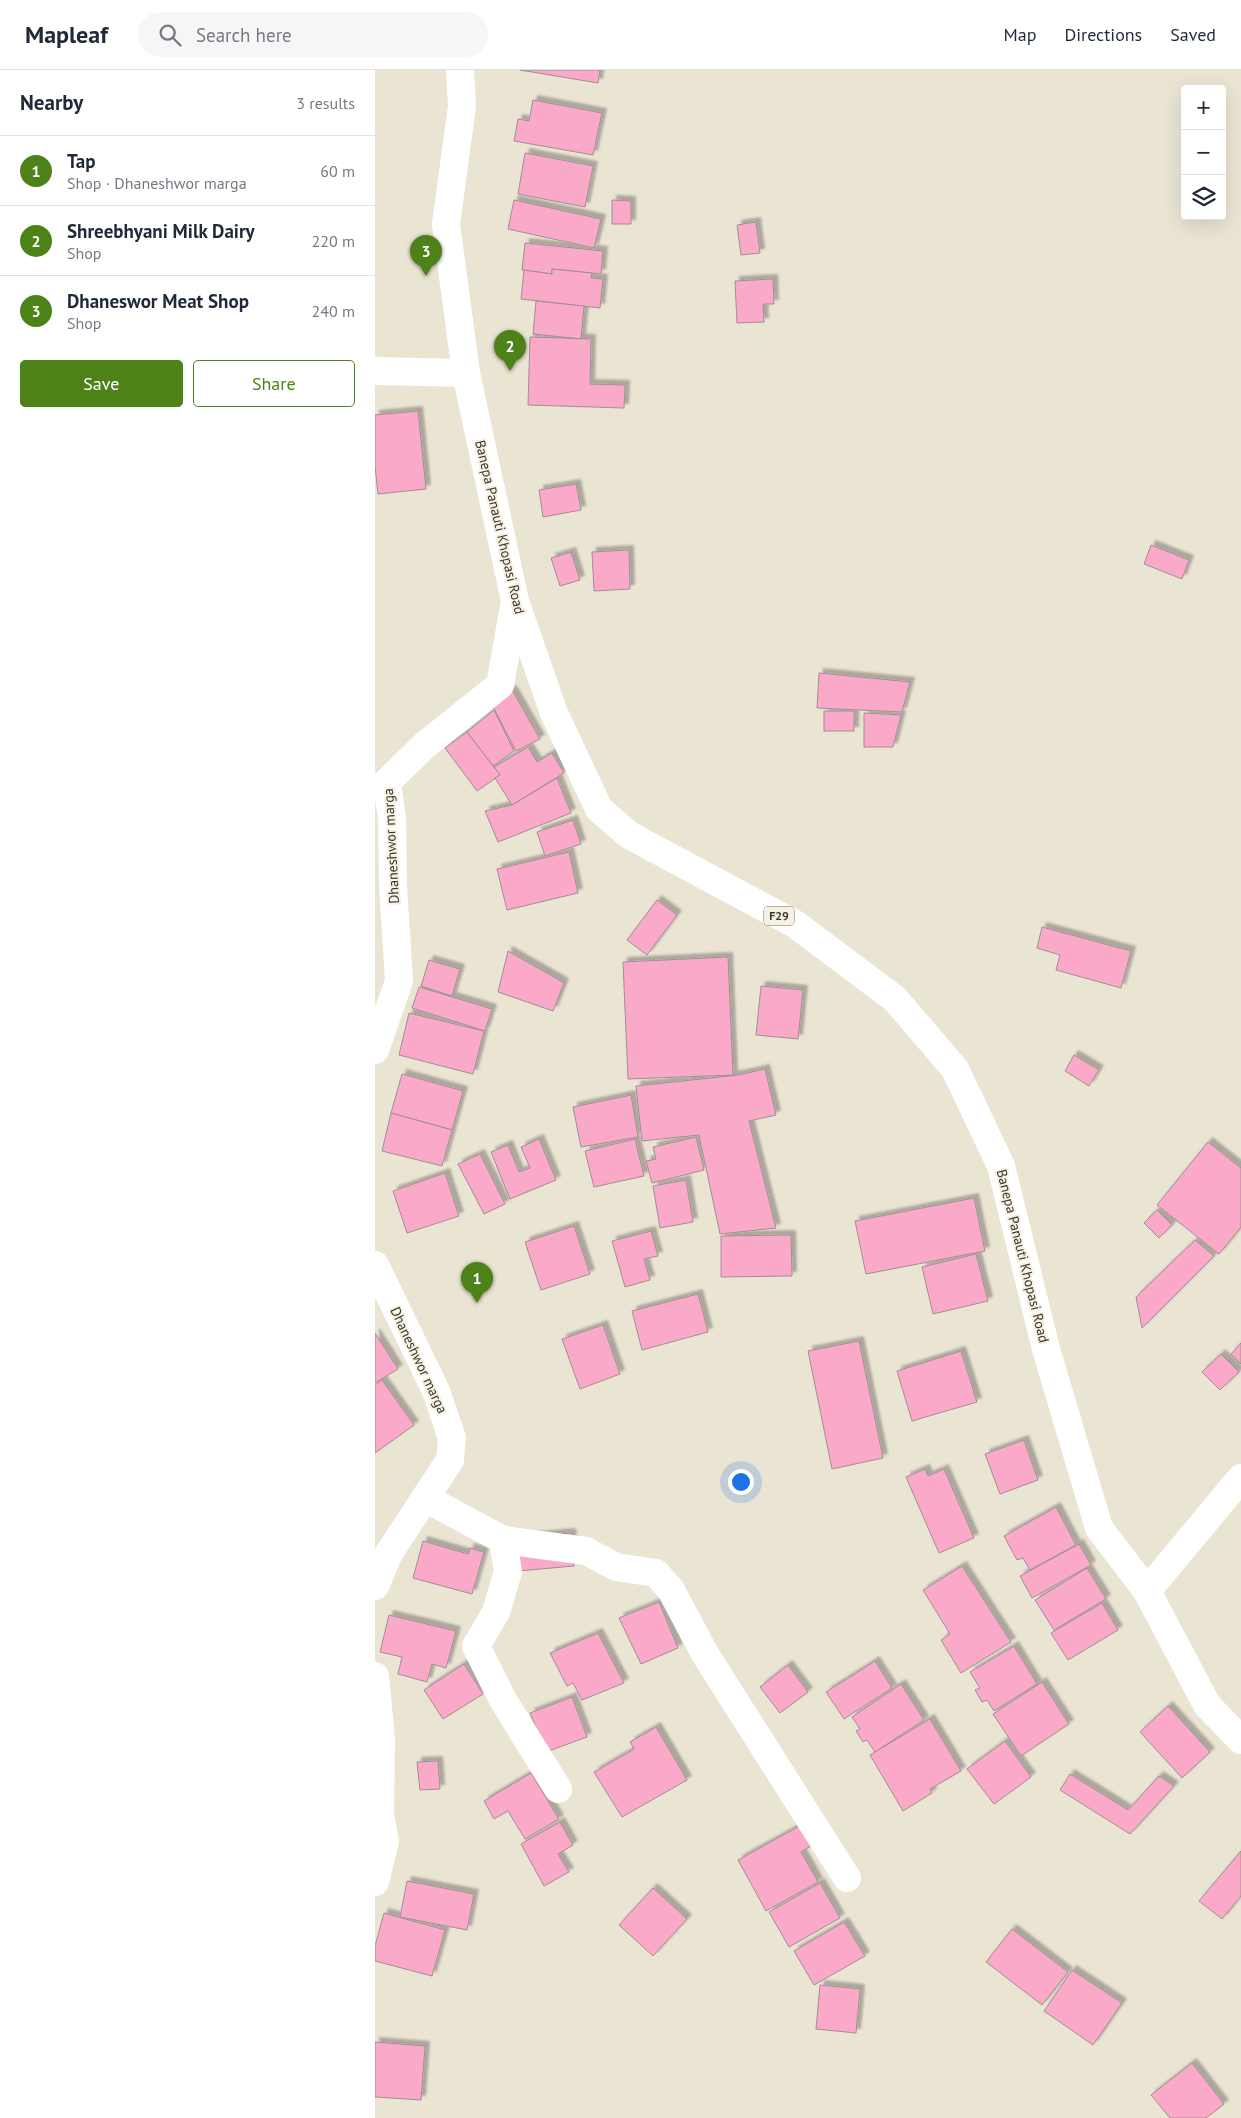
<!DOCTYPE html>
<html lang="en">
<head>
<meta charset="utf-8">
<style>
  :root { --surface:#fff; --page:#f6f6f7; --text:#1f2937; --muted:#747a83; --line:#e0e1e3; --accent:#4d8219 }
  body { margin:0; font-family:"PT Sans",sans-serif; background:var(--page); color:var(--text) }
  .controls { position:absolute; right:15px; top:15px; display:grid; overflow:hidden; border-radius:5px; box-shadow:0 5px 20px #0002 }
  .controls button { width:45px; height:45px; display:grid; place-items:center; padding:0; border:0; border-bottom:1px solid var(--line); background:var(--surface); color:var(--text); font:25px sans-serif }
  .you { position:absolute; left:365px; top:1411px; width:18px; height:18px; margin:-12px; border:4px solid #fff; border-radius:50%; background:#1a73e8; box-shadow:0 0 0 8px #1a73e833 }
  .badge { display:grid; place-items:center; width:32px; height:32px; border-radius:50%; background:var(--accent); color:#fff; font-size:16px; font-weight:700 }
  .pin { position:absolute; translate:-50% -41px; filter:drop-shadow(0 1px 2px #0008) }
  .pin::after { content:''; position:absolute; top:26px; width:18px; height:15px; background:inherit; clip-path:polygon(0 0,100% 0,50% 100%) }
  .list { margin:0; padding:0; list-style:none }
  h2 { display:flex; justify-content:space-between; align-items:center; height:65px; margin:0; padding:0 20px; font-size:21px }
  h2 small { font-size:16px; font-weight:400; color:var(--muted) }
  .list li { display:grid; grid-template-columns:32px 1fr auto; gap:15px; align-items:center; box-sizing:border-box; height:70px; padding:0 20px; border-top:1px solid var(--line) }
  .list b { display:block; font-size:19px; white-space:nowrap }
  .list p { margin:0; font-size:16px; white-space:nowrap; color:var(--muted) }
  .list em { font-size:16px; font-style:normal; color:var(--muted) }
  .actions { display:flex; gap:10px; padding:15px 20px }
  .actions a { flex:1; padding:11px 0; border:1px solid var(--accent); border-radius:5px; text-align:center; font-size:18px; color:var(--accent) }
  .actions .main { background:var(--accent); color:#fff }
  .icon { flex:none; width:28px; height:28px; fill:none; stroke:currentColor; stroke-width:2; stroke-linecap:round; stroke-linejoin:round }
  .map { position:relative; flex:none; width:866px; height:2048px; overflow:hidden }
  header { display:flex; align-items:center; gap:30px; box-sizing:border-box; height:70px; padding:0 25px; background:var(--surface); border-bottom:1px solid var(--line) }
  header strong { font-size:24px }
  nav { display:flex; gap:28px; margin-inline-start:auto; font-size:18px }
  .search { width:350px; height:45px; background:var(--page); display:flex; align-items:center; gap:12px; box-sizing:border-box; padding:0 18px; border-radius:28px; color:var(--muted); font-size:19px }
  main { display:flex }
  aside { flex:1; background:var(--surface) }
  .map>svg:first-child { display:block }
  .building { fill:#faa9c8; stroke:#a08e94; filter:url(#shadow) }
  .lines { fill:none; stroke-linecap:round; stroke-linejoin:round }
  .minor { stroke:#fff; stroke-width:28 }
  .major { stroke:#fff; stroke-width:28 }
  .labels { text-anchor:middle; stroke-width:4; stroke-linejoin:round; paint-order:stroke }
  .shield { fill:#f7f1e1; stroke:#726f65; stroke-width:1 }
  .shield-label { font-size:12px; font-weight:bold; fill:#393730 }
  .street-label { font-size:14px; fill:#393730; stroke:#f7f1e1 }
</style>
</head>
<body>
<header>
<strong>Mapleaf</strong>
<div class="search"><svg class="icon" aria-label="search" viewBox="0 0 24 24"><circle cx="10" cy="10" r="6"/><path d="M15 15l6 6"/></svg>Search here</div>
<nav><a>Map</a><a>Directions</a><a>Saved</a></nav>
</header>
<main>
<aside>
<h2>Nearby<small>3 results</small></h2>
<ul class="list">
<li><span class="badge">1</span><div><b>Tap</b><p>Shop · Dhaneshwor marga</p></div><em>60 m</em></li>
<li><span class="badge">2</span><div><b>Shreebhyani Milk Dairy</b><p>Shop</p></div><em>220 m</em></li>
<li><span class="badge">3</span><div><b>Dhaneswor Meat Shop</b><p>Shop</p></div><em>240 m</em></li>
</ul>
<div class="actions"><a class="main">Save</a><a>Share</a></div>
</aside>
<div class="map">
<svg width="866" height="2048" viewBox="0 0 866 2048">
  <defs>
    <filter id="shadow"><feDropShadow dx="4.5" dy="-4.5" stdDeviation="1" flood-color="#0004"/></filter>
  </defs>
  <rect width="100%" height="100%" fill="#eae4d3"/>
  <g class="building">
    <path d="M145,0H225L223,13Z"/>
    <path d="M158,30L227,43L218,85L139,71L143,49L154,51Z"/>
    <path d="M150,83L218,96L210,137L143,124Z"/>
    <path d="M139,130L226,149L219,178L133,159Z"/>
    <path d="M237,130L256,131V154H237Z"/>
    <path d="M381,152L385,183L366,185L362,155Z"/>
    <path d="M150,173L228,181L226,204L177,199V204L147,200Z"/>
    <path d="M177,199L217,203L216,208L228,209L225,238L146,229L149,200L177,204Z"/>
    <path d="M398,209L399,234H388L389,252L362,253L360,211Z"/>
    <path d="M161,231L209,236L206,269L158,264Z"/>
    <path d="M155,267L216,269L215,314L250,315L249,338L153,335Z"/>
    <path d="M43,341L51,419L3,424L0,396V345Z"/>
    <path d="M201,414L206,440L168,447L164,420Z"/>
    <path d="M776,475L814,490L807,509L769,494Z"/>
    <path d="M254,480L255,519L219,521L217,482Z"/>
    <path d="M196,482L205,510L185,516L176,488Z"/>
    <path d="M444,603L535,612L527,642L442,638Z"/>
    <path d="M137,620L165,669L141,681L117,635Z"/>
    <path d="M119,640L139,681L118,696L92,662Z"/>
    <rect x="449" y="641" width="30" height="20"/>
    <path d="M489,643L526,645L518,677H489Z"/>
    <path d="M92,662L125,705L102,721L70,678Z"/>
    <path d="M153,677L162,692L177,683L189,703L137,735L120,708L125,705L119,697Z"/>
    <path d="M182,708L196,743L123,772L110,741L137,735Z"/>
    <path d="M198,750L206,774L170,786L162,762Z"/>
    <path d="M194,782L203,823L132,840L122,799Z"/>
    <path d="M282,830L302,845L272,885L252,870Z"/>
    <path d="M667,857L756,881L746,918L681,900L685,885L662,878Z"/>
    <path d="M133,881L189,913L178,941L123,922Z"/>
    <path d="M353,887L358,1005L253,1009L248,892Z"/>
    <path d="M54,890L85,899L77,926L46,916Z"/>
    <path d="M386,916L428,920L423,969L381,965Z"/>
    <path d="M44,917L117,939L110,961L37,938Z"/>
    <path d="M34,943L109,961L98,1004L24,985Z"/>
    <path d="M699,985L724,1000L714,1016L690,1001Z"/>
    <path d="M390,999L401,1045L374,1051L401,1158L345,1164L324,1065L267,1071L261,1016L363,1005Z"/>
    <path d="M27,1004L88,1021L77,1060L16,1043Z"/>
    <path d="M256,1025L263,1067L206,1077L198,1037Z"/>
    <path d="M16,1043L77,1060L67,1096L7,1081Z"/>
    <path d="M321,1067L329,1100L277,1113L271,1091L281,1089L278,1077Z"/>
    <path d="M164,1069L181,1110L135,1129L116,1082L133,1075L144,1102L155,1098L146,1077Z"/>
    <path d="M260,1069L269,1106L219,1117L210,1081Z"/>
    <path d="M833,1072L866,1098V1157L844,1184L782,1135Z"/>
    <path d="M105,1084L130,1134L109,1144L83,1094Z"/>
    <path d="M70,1103L84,1146L32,1163L18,1121Z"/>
    <path d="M311,1110L318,1152L285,1158L278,1116Z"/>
    <path d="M599,1128L610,1181L491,1204L480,1151Z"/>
    <path d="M782,1140L797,1155L784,1168L769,1153Z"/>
    <path d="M199,1156L215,1204L166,1220L150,1172Z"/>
    <path d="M276,1161L283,1186L269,1189L275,1210L250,1217L237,1171Z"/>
    <path d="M416,1165L417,1206L346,1207V1166Z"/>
    <path d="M820,1170L839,1186L767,1258L761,1227Z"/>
    <path d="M601,1184L613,1231L558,1244L547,1197Z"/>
    <path d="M323,1224L333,1262L267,1280L257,1241Z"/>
    <path d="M228,1255L245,1304L205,1319L187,1269Z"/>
    <path d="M0,1263L23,1299L0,1313Z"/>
    <path d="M484,1271L508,1388L457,1399L433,1281Z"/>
    <path d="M866,1273V1294L856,1284Z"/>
    <path d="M586,1281L602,1332L537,1351L522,1301Z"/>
    <path d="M846,1284L864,1302L845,1320L827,1302Z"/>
    <path d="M7,1310L39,1355L0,1383V1315Z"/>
    <path d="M649,1370L663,1410L625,1424L610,1384Z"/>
    <path d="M550,1399L553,1406L569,1399L599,1468L564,1483L531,1407Z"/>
    <path d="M681,1437L701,1475L655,1500L648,1488L642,1490L629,1466Z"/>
    <path d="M196,1463L199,1496L143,1501L141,1479L150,1467Z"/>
    <path d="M48,1471L93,1484L95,1478L109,1482L97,1524L38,1508Z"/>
    <path d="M704,1474L716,1495L657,1528L645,1506Z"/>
    <path d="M587,1496L636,1572L586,1603L566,1570L575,1564L548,1520Z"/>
    <path d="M712,1498L731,1529L679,1560L660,1530Z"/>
    <path d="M284,1532L303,1578L266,1594L244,1548Z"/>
    <path d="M727,1533L743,1560L693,1590L676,1563Z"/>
    <path d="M14,1545L81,1561L71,1598L57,1594L52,1612L23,1604L27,1587L5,1582Z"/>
    <path d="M223,1563L249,1613L207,1630L198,1613L192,1616L175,1583Z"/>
    <path d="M639,1576L662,1614L619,1641L612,1630L607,1632L600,1620L605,1618L595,1602Z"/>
    <path d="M500,1591L517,1618L469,1649L451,1622Z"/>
    <path d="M89,1594L108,1624L68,1649L49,1620Z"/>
    <path d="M413,1595L433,1622L405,1643L385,1617Z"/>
    <path d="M667,1612L694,1654L646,1686L618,1644Z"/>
    <path d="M526,1614L549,1650L500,1682L492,1670L488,1672L481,1661L485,1659L477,1647Z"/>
    <path d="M197,1627L212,1667L171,1682L155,1643Z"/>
    <path d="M793,1636L835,1682L807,1708L765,1662Z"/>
    <path d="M555,1649L586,1701L555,1719L557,1723L528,1741L495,1685Z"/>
    <path d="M281,1657L312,1710L247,1747L219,1702L259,1679L255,1672Z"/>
    <path d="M630,1671L656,1707L619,1734L592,1699Z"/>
    <path d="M63,1691L65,1719L45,1720L42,1692Z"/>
    <path d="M156,1703L184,1749L150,1769L133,1741L119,1749L109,1731Z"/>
    <path d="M695,1704L753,1740L784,1706L799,1716L755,1764L685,1720Z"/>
    <path d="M185,1752L198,1775L183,1784L194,1802L169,1816L146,1774Z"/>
    <path d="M428,1754L439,1774L426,1782L443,1812L391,1841L363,1790Z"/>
    <path d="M866,1781V1826L847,1849L824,1831Z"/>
    <path d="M32,1811L99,1824L92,1860L25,1847Z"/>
    <path d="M445,1813L465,1848L414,1877L394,1842Z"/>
    <path d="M278,1818L312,1849L278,1886L244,1855Z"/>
    <path d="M9,1843L70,1860L57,1906L0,1891V1876Z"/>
    <path d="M469,1852L490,1886L439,1915L419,1881Z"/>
    <path d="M637,1859L693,1902L667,1935L611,1892Z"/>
    <path d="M697,1900L747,1933L718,1975L669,1941Z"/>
    <path d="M445,1915L485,1919L481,1963L441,1959Z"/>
    <path d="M0,1972L50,1976L46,2030L0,2027Z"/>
    <path d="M817,1993L849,2034L831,2048H795L776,2025Z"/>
  </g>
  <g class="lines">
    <g class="minor">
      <path d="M0,301L91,303"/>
      <path d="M0,980L24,911L18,816L17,749L12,712L50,675L125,615L140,531"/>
      <path d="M0,1195L61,1321L77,1368L75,1390L14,1483L0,1516"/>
      <path d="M50,1428L128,1470L133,1502L121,1542L101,1576L128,1630L183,1719"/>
      <path d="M128,1470L211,1481L241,1497L281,1503L296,1520L330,1584L472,1808"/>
      <path d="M772,1521L866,1408"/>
      <path d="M0,1606L6,1669L5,1744L10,1771L0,1812"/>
    </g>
    <path class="major" d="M85,0L87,36L71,154L91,303L140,531L179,643L224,739L254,765L420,854L520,929L580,999L626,1096L671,1279L724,1458L772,1521L832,1635L866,1670"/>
  </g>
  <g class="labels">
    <rect class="shield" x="389" y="836.5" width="30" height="19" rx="4"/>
    <g class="shield-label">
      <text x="404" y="850">F29</text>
    </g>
    <g class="street-label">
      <text transform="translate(125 457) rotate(77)" y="5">Banepa Panauti Khopasi Road</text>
      <text transform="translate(16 776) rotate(-93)" y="5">Dhaneshwor marga</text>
      <text transform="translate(648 1186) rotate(76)" y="5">Banepa Panauti Khopasi Road</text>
      <text transform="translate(44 1290) rotate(65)" y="5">Dhaneshwor marga</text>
    </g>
  </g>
</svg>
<div class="controls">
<button>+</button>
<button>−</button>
<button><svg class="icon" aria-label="layers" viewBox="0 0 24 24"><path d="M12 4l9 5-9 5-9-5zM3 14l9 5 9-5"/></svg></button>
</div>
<div class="you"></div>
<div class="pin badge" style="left:102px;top:1233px">1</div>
<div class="pin badge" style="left:135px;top:301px">2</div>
<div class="pin badge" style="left:51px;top:206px">3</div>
</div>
</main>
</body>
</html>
